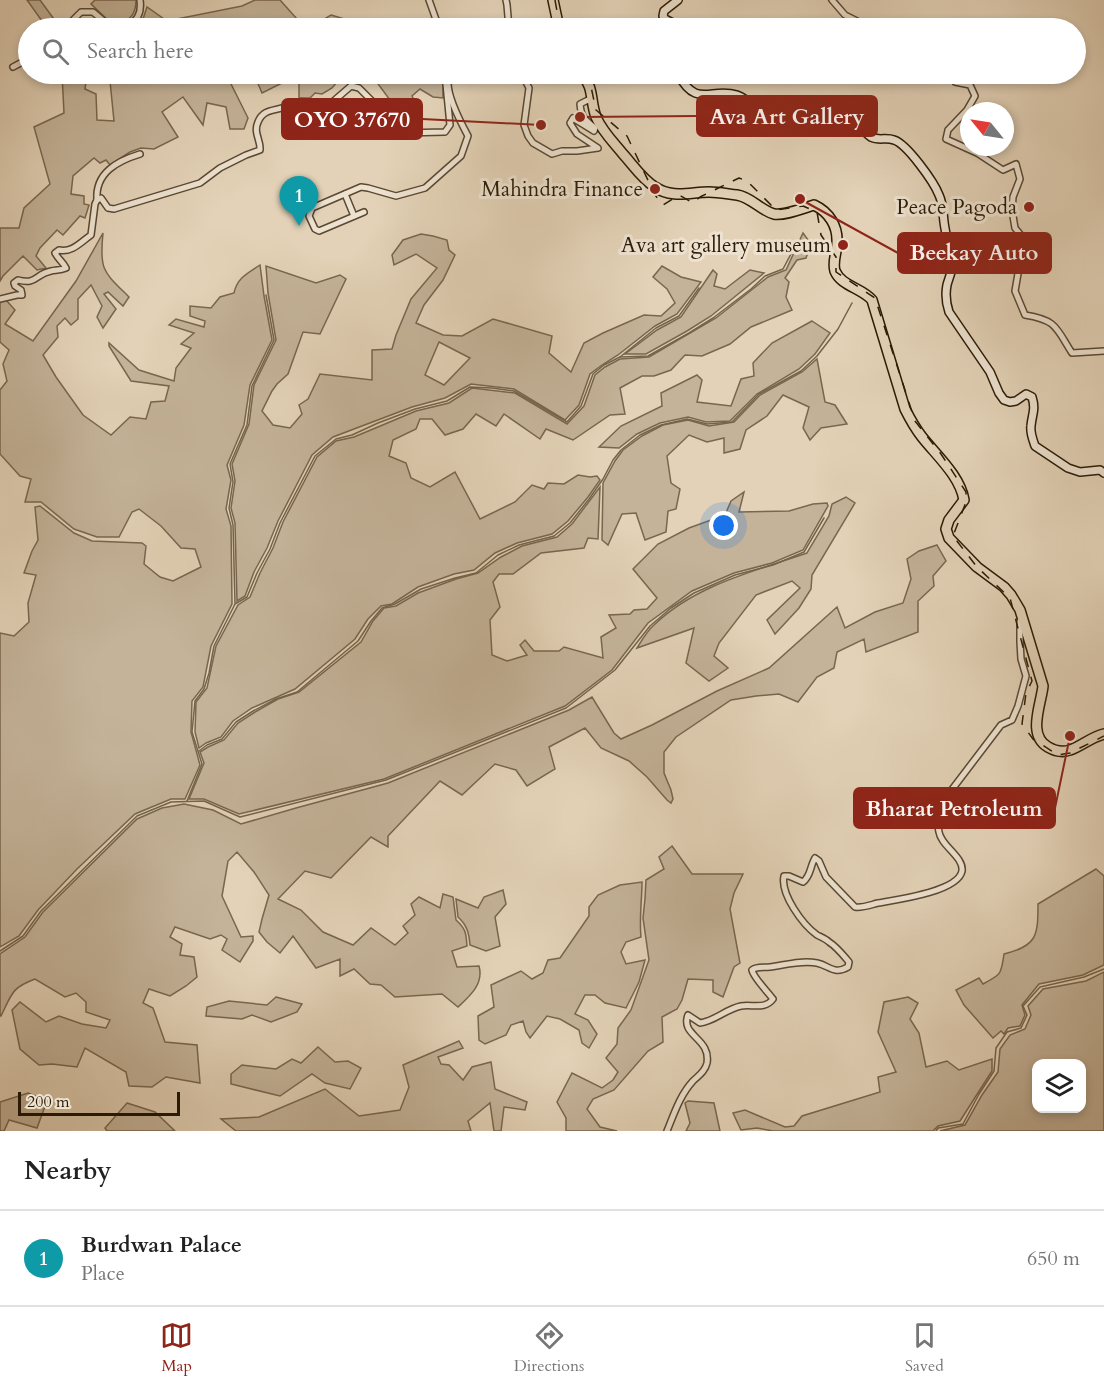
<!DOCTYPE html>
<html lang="en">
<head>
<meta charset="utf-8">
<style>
  :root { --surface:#fff; --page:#f2f2f2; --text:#222; --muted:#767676; --line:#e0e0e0; --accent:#8f2418 }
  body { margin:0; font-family:Cardo,serif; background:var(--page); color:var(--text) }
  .controls { position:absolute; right:18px; bottom:18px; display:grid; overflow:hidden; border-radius:12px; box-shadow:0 3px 9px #0003 }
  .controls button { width:54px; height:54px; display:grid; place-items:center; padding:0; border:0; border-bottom:2px solid var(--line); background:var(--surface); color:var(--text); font:30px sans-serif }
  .compass { position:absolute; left:960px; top:102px; width:54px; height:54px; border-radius:50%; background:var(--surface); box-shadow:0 3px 9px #0003; rotate:300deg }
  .scale { position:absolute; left:18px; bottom:15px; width:162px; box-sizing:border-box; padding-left:6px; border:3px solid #2b1a05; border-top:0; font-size:16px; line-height:21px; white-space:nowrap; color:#2b1a05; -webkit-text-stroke:4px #ede2d0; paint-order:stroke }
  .you { position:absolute; left:724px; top:526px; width:21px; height:21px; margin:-15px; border:4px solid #fff; border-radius:50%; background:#1a73e8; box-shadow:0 0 0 9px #1a73e833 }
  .badge { display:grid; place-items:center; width:39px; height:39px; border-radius:50%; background:var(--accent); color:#fff; font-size:20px; font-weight:700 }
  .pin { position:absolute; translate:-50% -50px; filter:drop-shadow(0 2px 3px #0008) }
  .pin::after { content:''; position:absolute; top:32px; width:21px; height:18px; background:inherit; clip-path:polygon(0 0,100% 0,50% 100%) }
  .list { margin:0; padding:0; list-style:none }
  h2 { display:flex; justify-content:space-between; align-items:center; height:78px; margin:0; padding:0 24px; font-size:26px }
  h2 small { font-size:20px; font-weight:400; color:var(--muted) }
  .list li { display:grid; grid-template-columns:39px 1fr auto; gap:18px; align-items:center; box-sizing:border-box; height:96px; padding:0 24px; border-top:2px solid var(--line) }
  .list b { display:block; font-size:22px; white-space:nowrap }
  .list p { margin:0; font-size:20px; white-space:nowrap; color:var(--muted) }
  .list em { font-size:20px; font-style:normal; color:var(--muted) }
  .icon { flex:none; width:33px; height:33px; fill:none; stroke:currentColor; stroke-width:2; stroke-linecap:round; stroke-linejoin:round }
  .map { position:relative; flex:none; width:1104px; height:1131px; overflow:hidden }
  .search { position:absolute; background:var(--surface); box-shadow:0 3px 9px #0003; left:18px; right:18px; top:18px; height:66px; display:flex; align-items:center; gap:15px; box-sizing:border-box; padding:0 21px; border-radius:33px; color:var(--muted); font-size:22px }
  .sheet { height:174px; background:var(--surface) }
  nav { display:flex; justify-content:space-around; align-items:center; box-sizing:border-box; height:84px; border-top:2px solid var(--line); background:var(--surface); font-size:16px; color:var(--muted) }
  nav a { display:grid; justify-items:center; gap:3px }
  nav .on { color:var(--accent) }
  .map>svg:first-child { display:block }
  .green { fill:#c4b399; stroke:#78664f; stroke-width:1.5; fill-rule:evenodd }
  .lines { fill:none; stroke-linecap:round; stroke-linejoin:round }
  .stream { stroke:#74634b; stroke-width:1.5 }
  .street-casing { stroke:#594832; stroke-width:8 }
  .secondary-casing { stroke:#2b1a05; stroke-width:10 }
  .highway-casing { stroke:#2b1a05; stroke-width:12 }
  .street { stroke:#ede2d0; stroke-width:5 }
  .secondary { stroke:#ede2d0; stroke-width:7 }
  .highway { stroke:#e3d2b7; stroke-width:9 }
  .rail { stroke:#2b1a05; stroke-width:1.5; stroke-dasharray:10 10; stroke-linecap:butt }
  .poi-dot { fill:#8f2418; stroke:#ede2d0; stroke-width:2 }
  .labels { text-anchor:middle; stroke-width:6; stroke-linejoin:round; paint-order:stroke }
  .poi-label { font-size:21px; fill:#2b1a05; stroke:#ede2d0; text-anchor:end }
  .leader { fill:none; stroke:#8f2418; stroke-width:2 }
  .callout-dot { fill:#8f2418; stroke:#ede2d0; stroke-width:2 }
  .callout { fill:#8f2418; stroke:#8f2418; stroke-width:2 }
  .callout-label { font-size:22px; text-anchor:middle; font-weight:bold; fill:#fff }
</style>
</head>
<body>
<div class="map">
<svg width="1104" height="1131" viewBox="0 0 1104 1131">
  <rect width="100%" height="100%" fill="#e3d2b7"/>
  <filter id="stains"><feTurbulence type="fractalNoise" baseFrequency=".00333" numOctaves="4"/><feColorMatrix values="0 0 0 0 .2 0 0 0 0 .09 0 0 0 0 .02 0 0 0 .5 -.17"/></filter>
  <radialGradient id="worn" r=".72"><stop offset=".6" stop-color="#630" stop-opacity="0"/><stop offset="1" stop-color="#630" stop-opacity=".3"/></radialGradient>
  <g class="green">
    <path d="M27,0H40L59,26L57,28H47Z"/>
    <path d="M95,0H136C136,14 131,18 120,26L111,23L91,4Z"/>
    <path d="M255,0H280L305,28H132L142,22L147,7L167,21L242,6Z"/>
    <path d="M331,15L361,24L370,28L389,21V28H309Z"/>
    <path d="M62,74H87L85,89L96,94L97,120L114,121L110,81L111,74H226L248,118L244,129H230L226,107L207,103L203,125L183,97L162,112L178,137L154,149L141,148L130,152L110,165L106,160L100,163L94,158L73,176L71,194L84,196V204L89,205L85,218L80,216L63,235L57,230L40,248L36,256L46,268L37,270L23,256L3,276L0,281V228H19L24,208L50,184L34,127L64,113Z"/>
    <path d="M254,74H344L332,88L322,94L315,93L310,98H299V82L288,80L262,93Z"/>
    <path d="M363,74H435V78L443,83V98L433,97L420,89L412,96L421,113L404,119L376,81Z"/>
    <path d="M103,233C99,271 104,272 129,297L123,306L108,292L104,294L116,309L103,328L97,317L102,306L91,285L78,299V319L71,325L65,318L57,326L58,337L43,355L56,377L83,415L111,435L130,417L146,419L151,402L165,401L169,386L131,381L109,346V343L139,370L174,381L176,368L191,348L181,344L194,333L169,325L176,319L204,327L205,321L190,316V306L211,308L220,297L234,293C237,278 248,273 260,265L264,296L272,340L250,385L244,425L227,465L231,480L226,509L231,526L232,604L211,646L203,687L192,701L191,732L200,765L185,799H171L135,814L77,869L38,910L19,936L0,947V633L14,636L29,622L28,603L36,575L24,573L32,551L38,540L35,507L40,506L74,533L92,541L142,543L146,546L144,564L160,577L173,581L201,567L195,549L181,548L161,526L139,509L132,512L119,537H97L74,529L41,502H25L31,479L20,476L0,454V390L7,381L3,364L9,350L0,342V300H6L15,310L5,324L33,341L76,281Z"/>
    <path d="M803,233L811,244L806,258L797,260L785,278L789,282L786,297L792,310L751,327L730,344L702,356L685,355L671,370L654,376H642L620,388L625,414L610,415L573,440L546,429L540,439L504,414L496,426L476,414L463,429L445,435L432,419H420L416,429L393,440L389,456L406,463L411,478L430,487L455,472L480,519L515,502L532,485L544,489L548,483L564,484L578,475L590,477L597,476L600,480L588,497L568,521L552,534L517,543L495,553L474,570L454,574L418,587L392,604L381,606L368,619L355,639L295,689L252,708L233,721L221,737L206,743L199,748L195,732L196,702L207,688L216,646L238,605L250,597L260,573L273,548L283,522L317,457L336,441L354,437L416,411L449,403L472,388L515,393L567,424L584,406L595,375L605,367L620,359L649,357L716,318L768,277L786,270Z"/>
    <path d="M421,234L433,236L447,240L449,250L455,255L443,280L424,305L416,323L443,335L462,336L493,319L552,336L549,353L571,372L584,343L603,333L644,315L661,316L675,303L667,289L653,277L662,266L681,277L701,282L677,314L655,326L618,355L602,365L590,374L579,405L565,420L514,389L471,384L445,398L412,407L333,437L312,455L278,521L267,548L254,572L245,596L237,601L235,523L231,508L235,481L232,464L249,424L254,385L276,340L268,293L266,266L316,283L340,275L346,279L320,334L303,332L288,374L277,384L272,391L262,411L273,425L290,428L302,414L299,405L308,399L320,374L372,380V350L392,349L396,335L411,299L437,268L416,254L394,265L392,255L403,240ZM439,342L470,358L444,385L425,375Z"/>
    <path d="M713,270L717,274L714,286L725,289L750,270L764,273L711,316L687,331L646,354H625L657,330L681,317Z"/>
    <path d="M812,321L830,333L815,354L799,369L757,394L730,421L706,422L688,417L660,423L637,434L619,448L599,447L621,426L662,406L661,393L697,375L702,380L697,402L731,406L741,379L754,376L753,363L772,343Z"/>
    <path d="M817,359L825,402L835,405L847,424L821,428L810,440L803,428L809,407L783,395L767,416L746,430L740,449L724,453V438L707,442L689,435L667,456L671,483L680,489L676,509L668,511L666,532L645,540L636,513L622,514L608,545L602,540L603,483L615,461L623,450L642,436L663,425L688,420L709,426L734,422L760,395L802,372Z"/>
    <path d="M600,487L598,539L588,538L584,548L541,553L513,574H499L493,582L500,607L490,620L492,655L507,661L527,655L520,645L525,640L534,651H559L564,647L603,658L601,637L616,628L609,615L630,614L634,610L647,609L657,598L633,569L658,544L689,528L725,515L731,501L744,492L739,512L789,511L813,504L827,503L828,506L803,550L772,563L734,573L692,591L648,623L612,670L565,706L384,779L239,814L204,799H189L204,763L200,752L208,747L224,740L238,723L255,712L278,699L299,692L361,642L373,621L384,608L396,606L418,593L456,579L478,573L501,557L522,546L557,537L572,524Z"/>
    <path d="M846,497L855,503L812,575L811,589L799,608L775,634L767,620L800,588L792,581L756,595L719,643L714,656L728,668L709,681L686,663L694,628L637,648C642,640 647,631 654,625C695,585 755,571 807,553L829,516L832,504Z"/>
    <path d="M937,545L946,561L933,576L934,586L918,601V632L866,652L864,639L837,652L834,668L817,677L798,702L779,694L756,696L731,700L676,737L664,752V773L671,790L673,799L671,803L667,800L647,777L629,761L601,748L585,728L549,747L555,769L527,786L516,770L495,764L462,795L440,781L388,836V847L371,837L331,878L305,871L278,899L301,910L323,932L353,945L371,928L395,945L408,933L403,926L415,915L411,904L419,897L440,908L443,894L453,897L456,920C466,929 466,933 467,946L452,951L457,967L479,966C484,984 470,996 458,1007L442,994L395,997L381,985L370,984L354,969L340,976V959L316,968L293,936L280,953L267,942L259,932L262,919L269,895L254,872L237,852L228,861L222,896L241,937L253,936V941L240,962L222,950L227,939L221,935L210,939L175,927L170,937L182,944L180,955L194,957L197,977L186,986L170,996L149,989L143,1003L153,1008L165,1042L197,1045L200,1083L166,1077L152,1087L129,1086L126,1072L85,1048L77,1067L52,1064L39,1065L20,1049L12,1010L20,1002L46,1022L59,1016L82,1024L106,1028L110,1020L86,1012V1002L76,993L65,997L35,979C11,988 12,994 1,1016L0,1014V954L25,937L43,912L137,819L162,808L184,804L213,810L241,824L296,808L388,783L569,710L592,697L614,733L621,739L652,725L717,691L769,668L837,607L845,628L875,612L903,603L911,579L907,559L919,551Z"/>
    <path d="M672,846L692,874H743L734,893L730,909L740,963L734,967L723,997L713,992V980L688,979L682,1000L677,1009L662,1017L663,1042L648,1051L614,1090L593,1099L587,1109L600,1127L617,1131H566V1118L557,1102L572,1073L602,1088L613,1080L618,1072L606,1058L617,1044L618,1028L631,1010L649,960L643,918L645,899L646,880L664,869L659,857Z"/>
    <path d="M1096,869L1104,876V965L1083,975L1039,984L1022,1005L1025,1015L1020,1026L1008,1028L1004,1034L1001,1031L993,1038L964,1005L956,990L979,978L983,984C1002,974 1001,974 1004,954C1037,946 1038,936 1038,904Z"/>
    <path d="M642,882C642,900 639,918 641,937L626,942L621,952L626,964L645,960L639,982L626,1008L605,1003L595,995H585L575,1014L588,1020L597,1034L589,1048L582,1043L579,1030L560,1019L547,1016L530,1038L526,1032L523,1021L511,1025L506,1035L485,1044L479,1040L478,1016L494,1007L491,985L521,971L532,979L543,973L548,960L560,958L589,916V907L598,895L620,885Z"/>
    <path d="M503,890L506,904L495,917L500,946L486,951L470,945C469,933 467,925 458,917L456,899L478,908L484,897Z"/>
    <path d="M1104,972V1131H940L965,1125L982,1095L998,1072L1000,1049L1010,1035L1025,1029L1031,1015L1028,1006L1043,989L1086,981ZM1036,1064H1082V1108H1036Z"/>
    <path d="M276,997L302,1004L297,1012L271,1022L252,1015L242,1019L206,1016L207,1007L229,1001L267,1005Z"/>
    <path d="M908,997L918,1003L910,1019L919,1033L926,1067L947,1061L959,1070L992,1059V1071L960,1121L938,1126L933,1131H773L757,1128L741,1130L733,1113L745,1110L785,1127L794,1126L802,1116L880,1092L878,1077L896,1072L878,1032L884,1002Z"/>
    <path d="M459,1041L463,1048L438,1057L441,1064L449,1065L463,1080L472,1067L491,1062L495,1089L527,1102L525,1110L504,1107L501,1131H494L490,1103L468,1121L471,1131H236L221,1119L259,1117L325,1089L359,1116L400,1110L409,1087L403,1065Z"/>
    <path d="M318,1047L335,1062L348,1061L361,1068L350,1089L325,1083L312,1074L280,1096L231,1084V1074L242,1065L276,1069L292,1059L301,1063Z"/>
    <path d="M28,1093L47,1101L37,1128L9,1120L4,1131H0V1102Z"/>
    <path d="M688,1101L714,1103L720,1131H686L690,1123L685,1103Z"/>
    <path d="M127,1103L155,1112L175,1131H107L105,1128Z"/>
  </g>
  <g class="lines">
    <g class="stream">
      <path d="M620,357L648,356L689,333L713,318L751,289L765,276L783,269L792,252"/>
      <path d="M235,603L233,525L229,508L233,482L230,464L247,425L252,386L274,340L266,295"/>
      <path d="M199,751L207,745L222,739L236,722L253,711L276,699L297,692L358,641L371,621L382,608L395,604L421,589L455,578L476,573L498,555L519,545L554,536L570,523L589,499L603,479L613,460L621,450L640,435L661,425L687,419L707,424L732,422L759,394L801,371L817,356L838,329L852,303"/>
      <path d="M187,801L202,764L192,732L195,701L204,689L209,673L214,646L235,604L247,597L257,573L270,549L280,523L315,456L336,439L352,435L378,423L415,409L447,401L470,387L492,388L514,391L567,422L581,406L593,374L604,365L620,357L656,328L679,316L699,288"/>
      <path d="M0,951L23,936L41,911L137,816L171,802L204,801L240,817L386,780L566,708L615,670L650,626L671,608L694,593L735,575L773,565L804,552L824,518"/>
      <path d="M936,1131L938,1128L963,1124L979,1094L994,1071L996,1048L1007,1032L1021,1028L1027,1015L1023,1006L1040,987L1084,977L1104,969"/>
    </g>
    <defs>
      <g id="street">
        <path d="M429,0L439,28"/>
        <path d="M506,0L507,5L509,28"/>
        <path d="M832,0L845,15L871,28"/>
        <path d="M65,28L81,12H93L112,28"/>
        <path d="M128,28C137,19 142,14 140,0"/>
        <path d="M13,67L28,59"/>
        <path d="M522,74L529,88L524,125L528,136L533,143L552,154L562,151H577L598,148L577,134L570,123L573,118L594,131L595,128C585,120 581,117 580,104L592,98"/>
        <path d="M892,74L894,75L897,74"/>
        <path d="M951,74L954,77L955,82L970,85L975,96L967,110L948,130L946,139L977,153L1003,170L1016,164L1020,179L1013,197L1012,210L1015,228L1020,234V262L1015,291L1025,315C1057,320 1056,328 1072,353L1104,351"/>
        <path d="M345,194L354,216"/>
        <path d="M97,200C95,173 117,161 140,154"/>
        <path d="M364,212L319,231L315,229L309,216L312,208L361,187L368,188L396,196L425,188L461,156L468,136C461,123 448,98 448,83C448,82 451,74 451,74"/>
        <path d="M0,299L17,295H22L21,290L15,286L14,283L18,280C37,285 35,274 51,271C57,270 61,270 66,268C63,262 58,259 55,253L59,250C72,253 81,242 91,235L95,204L97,200L101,198L108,208L114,209L200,183L220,168L246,155L260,150C261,140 253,133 258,122C263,109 274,111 285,107C290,106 294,102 299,102C305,101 311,104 317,107L329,105L351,86L359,88L380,109L387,113L393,128L402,133L445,132L450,125L446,84L447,74"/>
        <path d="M667,1131C674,1114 680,1095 693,1081C698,1076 705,1072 707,1063C711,1038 680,1036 688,1015L700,1023C715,1021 726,1009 741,1006C752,1004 765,1010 773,999C767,991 753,977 752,970C757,966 763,968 770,967C785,965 801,960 817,963C830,966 834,975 848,967L849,962C843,955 837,947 829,942C826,939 821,937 817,935C803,925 780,894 784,876H789L803,882C811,876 810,866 815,858L819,861L826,877L855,907C863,908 870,905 878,903C895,900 958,892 962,871C964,857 941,846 939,832C936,819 942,807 947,796L1001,725L1012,720L1018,706L1026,676L1021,659L1020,642V621"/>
      </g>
      <g id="secondary">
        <path d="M678,0L664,11L663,16L665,19L682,28"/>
        <path d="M678,74C697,109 710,87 737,95C753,100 761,119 777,123C784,125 793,128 800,127C814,125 824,113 838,114C854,115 859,129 871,137C879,141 886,137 894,140C907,144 934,182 939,195C943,203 943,214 944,222C946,238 952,256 951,272C950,276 948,281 947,285C945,295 946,303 949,312L990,372L999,393L1004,400L1010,402L1016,401L1026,394L1032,397C1036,410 1032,414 1031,426C1030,433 1033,440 1035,446L1068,468L1080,472L1100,470L1104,473"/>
      </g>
      <g id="highway">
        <path d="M553,0L559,28"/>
        <path d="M582,74C594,88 590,100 596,117C602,131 614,143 623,154C633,165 642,179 655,187C672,199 691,192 709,192C718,192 728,194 737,195C751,197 760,210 774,214C784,216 804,208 814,205C829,212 838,226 837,243C837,252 832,262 835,271C841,286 862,288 872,300L905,409C910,419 915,428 922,437C937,456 960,476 964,500L949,520L946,529L949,538L977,567L1004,587L1011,595L1020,610L1043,686C1041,705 1027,735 1048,747C1055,751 1062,753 1070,750C1082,746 1091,737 1104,734"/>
      </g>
    </defs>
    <use href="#street" class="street-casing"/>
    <use href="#secondary" class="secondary-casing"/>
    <use href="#highway" class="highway-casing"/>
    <use href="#street" class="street"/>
    <use href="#secondary" class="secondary"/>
    <use href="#highway" class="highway"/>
    <g class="rail">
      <path d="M555,0L560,28"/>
      <path d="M581,74L590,82L596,110L627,136L655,195L663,205L679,195L693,203L700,197L739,178L747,181L776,210L803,206L817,212L821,235L836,257V272L875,298L915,421L941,454L966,492V502L953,536L977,567L1010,598L1032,681L1026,693L1022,724L1033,739L1058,755L1070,753L1104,736"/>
    </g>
  </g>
  <g class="poi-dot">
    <circle cx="655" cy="189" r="6"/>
    <circle cx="1029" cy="207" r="6"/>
    <circle cx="843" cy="245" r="6"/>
  </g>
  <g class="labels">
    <g class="poi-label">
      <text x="643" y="196">Mahindra Finance</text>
      <text x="1017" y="214">Peace Pagoda</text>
      <text x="831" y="252">Ava art gallery museum</text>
    </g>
  </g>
  <path class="leader" d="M580 117L697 116M541 125L422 119M800 199L898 253M1070 736L1055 808"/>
  <g class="callout-dot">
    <circle cx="580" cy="117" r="6"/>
    <circle cx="541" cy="125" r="6"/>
    <circle cx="800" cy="199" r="6"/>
    <circle cx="1070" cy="736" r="6"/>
  </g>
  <g class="callout">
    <rect x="697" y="96" width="180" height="40" rx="6"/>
    <rect x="282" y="99" width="140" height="40" rx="6"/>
    <rect x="898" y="233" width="153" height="40" rx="6"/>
    <rect x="854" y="788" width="201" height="40" rx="6"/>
  </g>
  <g class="callout-label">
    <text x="787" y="124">Ava Art Gallery</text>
    <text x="352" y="127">OYO 37670</text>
    <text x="974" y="260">Beekay Auto</text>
    <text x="954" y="816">Bharat Petroleum</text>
  </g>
  <rect width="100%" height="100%" filter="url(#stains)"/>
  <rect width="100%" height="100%" fill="url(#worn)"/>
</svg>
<div class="controls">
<button><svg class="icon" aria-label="layers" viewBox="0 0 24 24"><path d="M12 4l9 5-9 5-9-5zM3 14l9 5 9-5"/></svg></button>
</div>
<svg class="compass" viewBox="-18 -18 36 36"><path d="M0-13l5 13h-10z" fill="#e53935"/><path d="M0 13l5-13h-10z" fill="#767676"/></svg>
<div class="scale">200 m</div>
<div class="you"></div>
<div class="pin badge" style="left:299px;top:226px;background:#0f9aa8">1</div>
<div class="search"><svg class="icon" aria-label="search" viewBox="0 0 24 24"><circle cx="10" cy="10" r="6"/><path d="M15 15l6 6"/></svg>Search here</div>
</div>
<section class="sheet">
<h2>Nearby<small></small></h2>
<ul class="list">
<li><span class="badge" style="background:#0f9aa8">1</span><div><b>Burdwan Palace</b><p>Place</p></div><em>650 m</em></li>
</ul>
</section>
<nav>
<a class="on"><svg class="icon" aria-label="map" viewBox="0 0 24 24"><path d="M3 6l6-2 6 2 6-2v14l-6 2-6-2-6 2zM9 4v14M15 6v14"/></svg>Map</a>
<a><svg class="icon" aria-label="directions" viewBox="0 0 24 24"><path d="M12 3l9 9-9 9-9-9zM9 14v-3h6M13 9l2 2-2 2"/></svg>Directions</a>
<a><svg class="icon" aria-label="saved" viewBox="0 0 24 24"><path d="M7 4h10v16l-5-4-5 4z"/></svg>Saved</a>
</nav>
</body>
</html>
